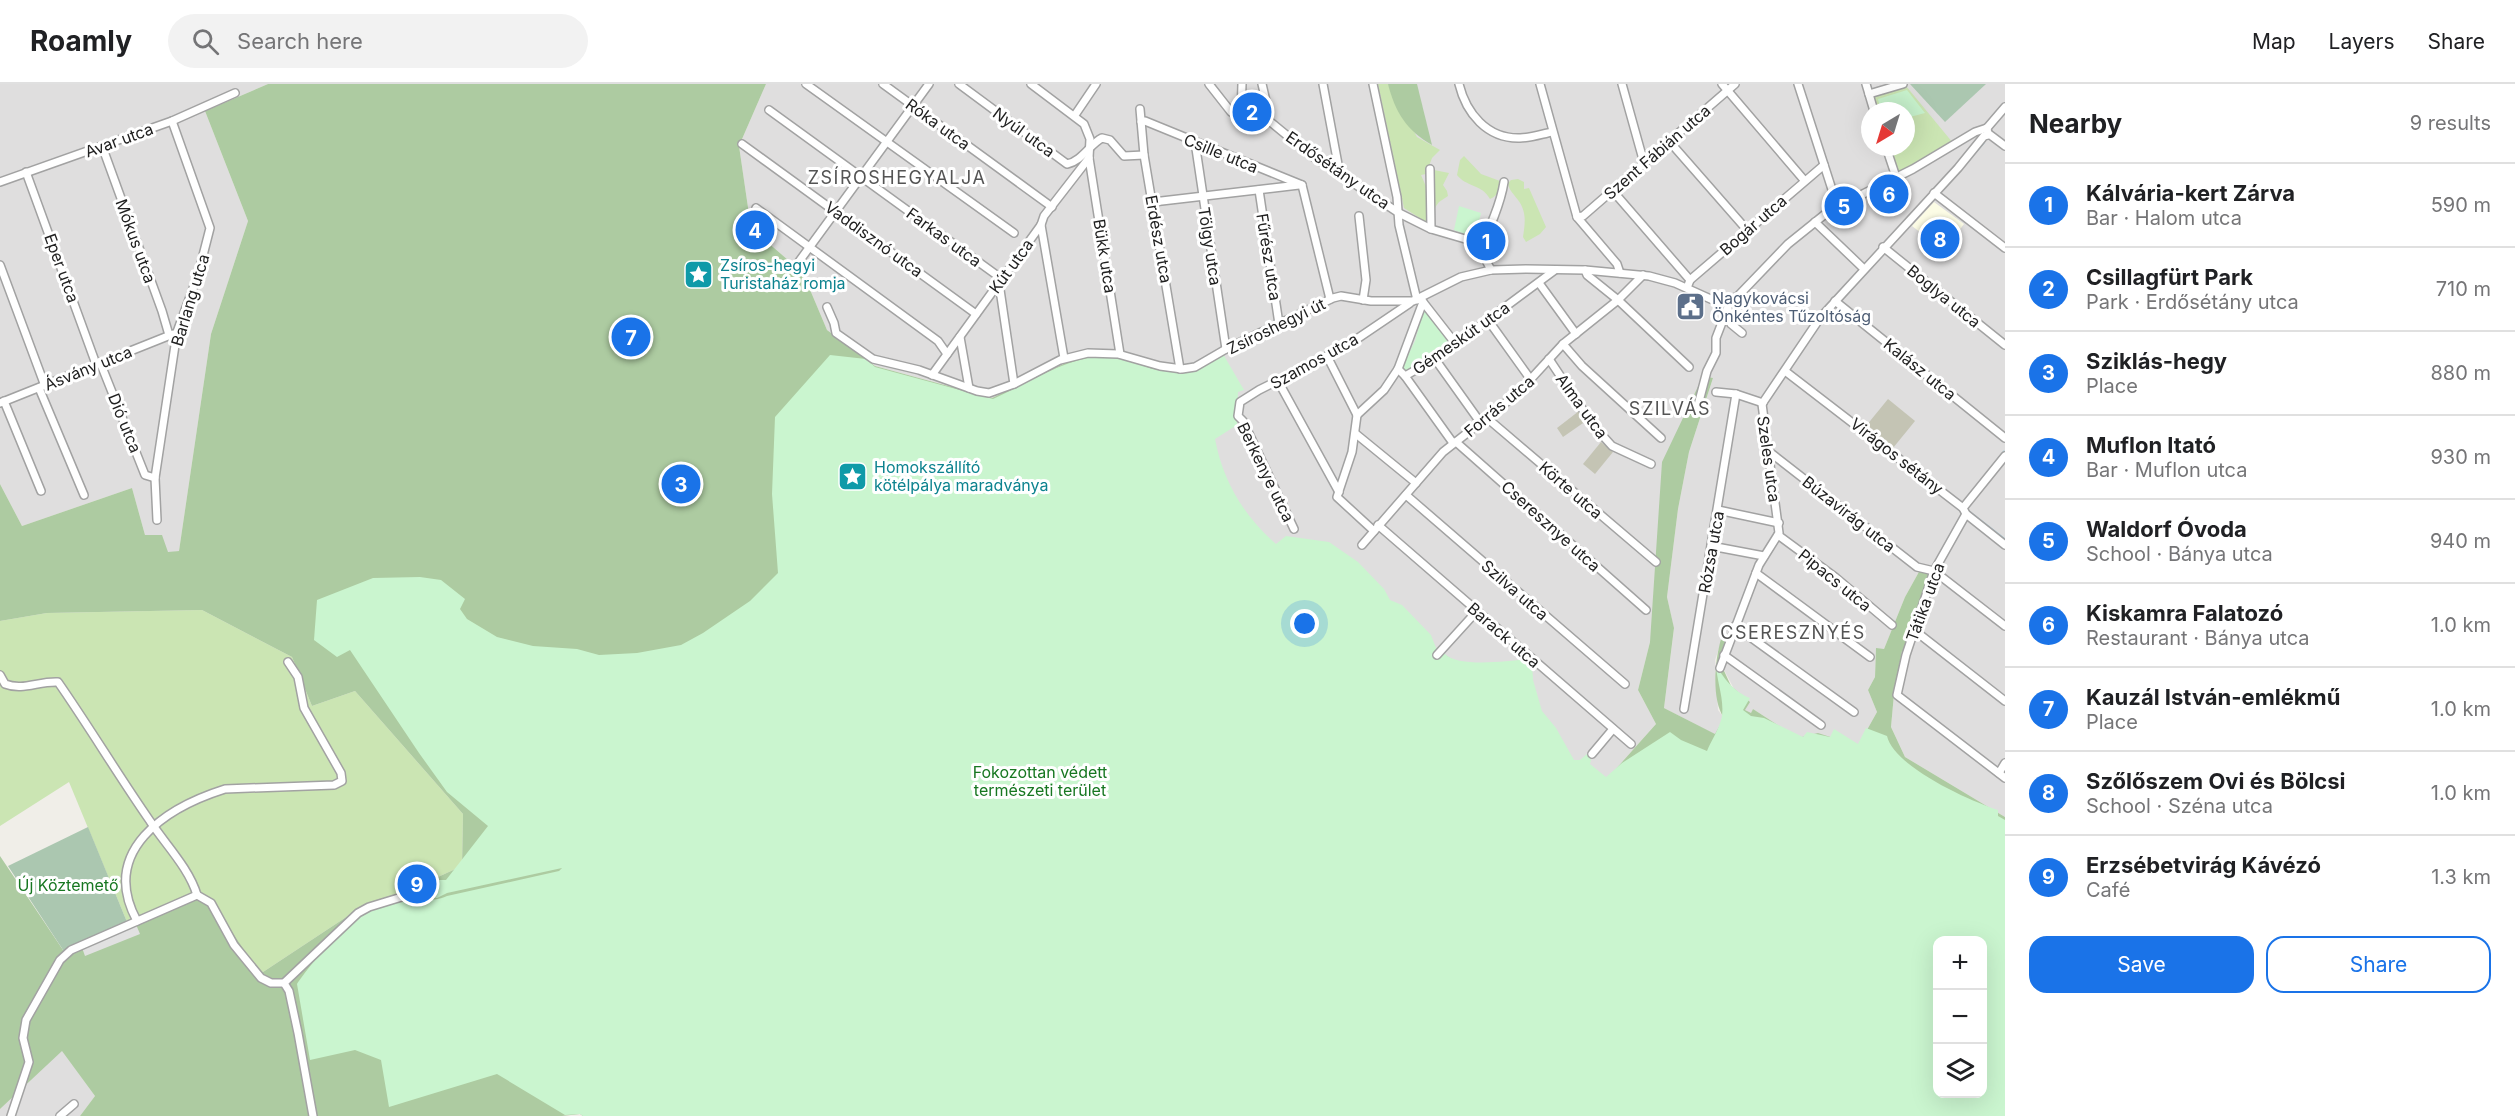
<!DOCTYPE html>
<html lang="en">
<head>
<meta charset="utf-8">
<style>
  :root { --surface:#fff; --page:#f2f2f2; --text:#202124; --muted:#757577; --line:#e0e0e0; --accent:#1a73e8 }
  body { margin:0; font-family:Inter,sans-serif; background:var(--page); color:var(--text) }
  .controls { position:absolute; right:18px; bottom:18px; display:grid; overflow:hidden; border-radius:12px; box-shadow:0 6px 24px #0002 }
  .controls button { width:54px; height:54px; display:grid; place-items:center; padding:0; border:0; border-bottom:2px solid var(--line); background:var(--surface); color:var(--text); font:30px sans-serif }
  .compass { position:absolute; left:1861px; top:18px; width:54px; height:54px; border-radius:50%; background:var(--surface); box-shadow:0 6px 24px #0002; rotate:218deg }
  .you { position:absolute; left:1305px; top:540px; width:21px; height:21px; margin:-15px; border:4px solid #fff; border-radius:50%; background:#1a73e8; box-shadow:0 0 0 9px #1a73e833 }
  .badge { display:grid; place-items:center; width:39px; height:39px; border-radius:50%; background:var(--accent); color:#fff; font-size:20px; font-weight:700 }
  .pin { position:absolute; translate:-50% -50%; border:3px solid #fff; box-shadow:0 2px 6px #0006 }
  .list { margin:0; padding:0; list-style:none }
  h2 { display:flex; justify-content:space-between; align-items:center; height:78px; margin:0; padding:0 24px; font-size:26px }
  h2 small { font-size:20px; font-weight:400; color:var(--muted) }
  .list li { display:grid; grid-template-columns:39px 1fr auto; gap:18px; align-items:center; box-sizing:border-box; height:84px; padding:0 24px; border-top:2px solid var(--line) }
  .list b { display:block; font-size:22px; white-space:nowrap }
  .list p { margin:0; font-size:20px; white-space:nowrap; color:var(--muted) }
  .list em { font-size:20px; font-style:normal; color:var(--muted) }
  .actions { display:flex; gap:12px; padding:18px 24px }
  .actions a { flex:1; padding:14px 0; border:2px solid var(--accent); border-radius:18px; text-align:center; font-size:21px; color:var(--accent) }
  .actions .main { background:var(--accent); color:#fff }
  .icon { flex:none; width:33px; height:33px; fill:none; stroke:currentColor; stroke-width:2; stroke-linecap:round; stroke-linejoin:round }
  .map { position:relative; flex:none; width:2005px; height:1032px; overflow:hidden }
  header { display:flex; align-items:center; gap:36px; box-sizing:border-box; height:84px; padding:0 30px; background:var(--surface); border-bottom:2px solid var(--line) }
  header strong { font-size:28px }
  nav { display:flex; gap:33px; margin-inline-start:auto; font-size:21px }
  .search { width:420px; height:54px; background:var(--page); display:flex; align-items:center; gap:15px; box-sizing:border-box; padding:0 21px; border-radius:33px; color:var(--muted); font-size:22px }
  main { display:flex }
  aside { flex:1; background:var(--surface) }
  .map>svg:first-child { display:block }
  .residential { fill:#dfdede; fill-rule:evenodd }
  .education { fill:#fcfce5 }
  .construction { fill:#c4c4b4 }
  .grass { fill:#cbe5b3 }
  .forest { fill:#adcba1; fill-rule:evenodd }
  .cemetery { fill:#abc7b0 }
  .park { fill:#caf5cf; fill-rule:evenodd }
  .parking { fill:#e1e1e1 }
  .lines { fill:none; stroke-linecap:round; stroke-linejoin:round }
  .stream { stroke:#adced9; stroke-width:1.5 }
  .minor-casing { stroke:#a2a2a2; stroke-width:10 }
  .minor { stroke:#fff; stroke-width:7 }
  .labels { text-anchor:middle; stroke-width:6; stroke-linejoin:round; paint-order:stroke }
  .street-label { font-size:16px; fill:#212121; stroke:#fff }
  .culture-label { font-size:16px; fill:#0d838f; stroke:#fff; text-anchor:start }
  .service-label { font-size:16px; fill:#4e5e75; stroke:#fff; text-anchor:start }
  .park-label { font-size:16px; fill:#177721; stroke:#fff }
  .neighbourhood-label { font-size:18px; letter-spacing:1.5px; fill:#545454; stroke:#fff }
</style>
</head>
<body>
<header>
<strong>Roamly</strong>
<div class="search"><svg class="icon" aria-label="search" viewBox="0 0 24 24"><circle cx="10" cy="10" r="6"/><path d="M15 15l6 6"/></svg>Search here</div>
<nav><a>Map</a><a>Layers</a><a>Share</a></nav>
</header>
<main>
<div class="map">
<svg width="2005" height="1032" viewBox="0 0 2005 1032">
  <rect width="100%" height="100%" fill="#f0eee8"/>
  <g class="residential">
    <path d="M0,0H268L205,27L248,137L211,250L179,467L168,469L145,451L132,404L22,442L0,400Z"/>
    <path d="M766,0H2005V733L1905,673L1891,643L1894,610L1902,567L1905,568L1920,486L1905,513L1884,565H1876L1875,593L1868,606L1877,628L1858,662L1832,654H1798L1753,625L1751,630L1745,626L1720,578L1727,556L1722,555L1715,576L1718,626L1724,634L1716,651L1664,624L1674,545L1667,513L1678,425L1689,368L1713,294L1702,292L1650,558L1638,606L1656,640L1606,696L1572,676L1444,580L1242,442L1161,284L1147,282L1122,273L992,314L875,282L827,246L803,189L751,144L739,62ZM1870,27H1906V63H1870Z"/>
    <path d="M62,966L95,1012L80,1032H0V1025Z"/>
  </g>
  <path class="education" d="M1934,118L1964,140L1944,167L1912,142Z"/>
  <g class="construction">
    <path d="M1888,315L1915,337L1893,364L1866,342Z"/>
    <path d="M1579,327L1586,337L1563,353L1557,344Z"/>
    <path d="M1601,358L1613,368L1595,390L1583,380Z"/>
  </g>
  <g class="grass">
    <path d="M1378,0H1388L1417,53L1440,66L1432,74L1426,90L1421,91L1428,107V136L1426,138L1404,124Z"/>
    <path d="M1906,2L1953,59L1898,88L1889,63H1906V27H1878L1874,14L1875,11Z"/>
    <path d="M1464,72L1481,90L1500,97C1499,105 1499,111 1490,115C1482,100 1466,103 1457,91L1460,76Z"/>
    <path d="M1434,86L1449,89L1443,101L1447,107L1448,112L1439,118L1434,125Z"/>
    <path d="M1518,95L1524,98V105L1529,104L1546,143L1540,150L1526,158L1523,153C1525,139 1527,128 1518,116C1514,110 1509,107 1508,99L1511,96Z"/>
    <path d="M202,526L292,573L312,622L355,607L463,730L462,782L405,808L363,822L260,890L127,838L69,698L0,742V537L47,529Z"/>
  </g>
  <g class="forest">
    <path d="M268,0H766L739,62L751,144L803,189L827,246L875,282L992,314L1072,276L1109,270L1147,282L1203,286L1207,382L1242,442L1392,540L1537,625L1572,676L1606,696L1656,640L1638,606L1650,558L1662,378L1703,292L1713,294L1689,368L1678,425L1667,513L1674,544L1664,624L1715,650L1724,634C1711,615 1715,576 1721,555L1727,556L1720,578L1731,602L1750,618L1745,626L1751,629L1753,625L1798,654L1818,649L1858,662L1877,628L1868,606L1875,593L1876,564L1884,565L1905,513L1920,486L1931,489L1906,568L1902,567L1894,610L1891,643L1905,673L2005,733V1032H583L580,1030L562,1032H80L95,1012L62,967L0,1025V772L65,869L191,811L210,815L260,890L363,822L405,808L462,782L463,730L355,607L312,622L292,573L202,526L47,529L0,537V400L22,442L132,404L145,451H162L168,468L179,467L211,250L248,137L205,27ZM1979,840L1988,879L1995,996L1980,1020L1938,1010V856Z"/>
    <path d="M1388,0H1417L1432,61C1407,47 1395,28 1388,0Z"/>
  </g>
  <g class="cemetery">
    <path d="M1910,0H1986L1945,38Z"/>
    <path d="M88,743L127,838L65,869L8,782Z"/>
  </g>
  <g class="park">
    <path d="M1907,6L1925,29L1906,34V27H1881L1878,15Z"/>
    <path d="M1459,122L1481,129L1476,150L1473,153L1454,146Z"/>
    <path d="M1423,227L1428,230L1448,258L1447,262L1406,289L1402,283L1415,257Z"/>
    <path d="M1223,270L1244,306L1238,308L1237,341L1215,355C1223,397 1243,431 1276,460L1286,452L1329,458L1358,478L1384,505L1390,516L1402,521L1431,551L1436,564L1440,563C1442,565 1443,568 1445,570C1458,584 1510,577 1529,575L1532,578L1533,596L1542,627L1556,644L1574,676H1580L1587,670L1591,676L1590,680L1606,693L1622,679L1670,648L1681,656L1707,667C1711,657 1718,647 1721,636C1726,618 1716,597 1716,579C1721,593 1736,609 1750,614L1743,626L1751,632L1764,634L1803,653L1807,648L1830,653L1834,645L1858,660L1866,644L1887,652C1894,683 1970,717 1998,726V732L2005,736V1032H583L580,1030L565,1031L497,990L389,1023L381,976L355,966L310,976L297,900C309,882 359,821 378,817C400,813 428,821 447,812L559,787L562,784L447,809L437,814L429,813L428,783L434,796H446L488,742L447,708L419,669L350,566L337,573L314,556L317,516L373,494L420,493L441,496L465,515L460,525L467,535L497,553L533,562L577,565L599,571L637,569L681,561L703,549L750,517L778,489L772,410L775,333L830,271L866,275L875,283L993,315C1028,299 1062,276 1100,272C1120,270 1127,275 1144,282C1172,293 1199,286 1223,270ZM1938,856H1982V1010H1938Z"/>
  </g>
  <path class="parking" d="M135,838L140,850L85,872L81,861Z"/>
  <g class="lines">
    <g class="stream">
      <path d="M1965,81L1984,59"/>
      <path d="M1987,389L2004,367"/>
      <path d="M1969,427L2005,455"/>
    </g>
    <defs>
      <g id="minor">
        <path d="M806,0L1014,149"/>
        <path d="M883,0L1052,123"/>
        <path d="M959,0L1067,80C1082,77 1090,60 1102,54L1110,56L1124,72L1144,71"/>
        <path d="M1031,0L1084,40L1090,55L1089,74L1120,270"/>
        <path d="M1209,0L1231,28L1267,35L1312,72L1399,129L1431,145L1472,157L1480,165L1491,186"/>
        <path d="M1262,0L1269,30L1267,35"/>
        <path d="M1323,0L1340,91"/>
        <path d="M1373,0L1397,113L1399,141L1417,216"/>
        <path d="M1459,0C1466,29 1487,55 1520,54C1531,54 1542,50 1552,48"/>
        <path d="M1540,0L1577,133L1617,180L1620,189"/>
        <path d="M1622,0L1644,79"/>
        <path d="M1722,0L1804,96"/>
        <path d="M1798,0L1837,121"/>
        <path d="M1866,0L1874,27"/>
        <path d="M1869,10L1903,0"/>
        <path d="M1140,25L1144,71L1180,285"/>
        <path d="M769,26L1002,195"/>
        <path d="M1241,30L1242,0"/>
        <path d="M1075,31L1096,0"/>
        <path d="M1141,38L1145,37L1302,101"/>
        <path d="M1989,50L2005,62"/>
        <path d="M1669,57L1747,146"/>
        <path d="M1195,58L1226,265"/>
        <path d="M742,60L976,230"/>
        <path d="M102,62L162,227L169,251"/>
        <path d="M1886,63L1896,93"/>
        <path d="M1430,85L1431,145"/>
        <path d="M26,88L96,280"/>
        <path d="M0,98L172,37L235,9"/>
        <path d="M1302,101L1330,215"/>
        <path d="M1259,106L1279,240"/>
        <path d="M1612,106L1690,196"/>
        <path d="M1934,109L2005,164"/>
        <path d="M1153,118L1299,101"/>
        <path d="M756,124L938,257L947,270"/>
        <path d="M1359,132L1366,196L1363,216"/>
        <path d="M1577,133L1583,132L1735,0"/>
        <path d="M1815,138L1863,184"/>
        <path d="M1041,141L1064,274"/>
        <path d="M1476,160C1489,156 1502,111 1504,98"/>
        <path d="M1883,163L2005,261"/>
        <path d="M0,181L45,302"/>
        <path d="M795,183L929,0"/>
        <path d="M1585,186L1587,191L1618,216L1689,283"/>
        <path d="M999,199L1014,300"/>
        <path d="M1539,199L1576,250"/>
        <path d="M1687,204L1690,196L1824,81"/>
        <path d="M1835,217L2005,354"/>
        <path d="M1423,218L1455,259"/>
        <path d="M827,223L834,239L836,249L873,275L919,286L977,307L989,309L1014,300L1060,276L1088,269L1118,270L1160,282L1182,285L1195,283L1226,265L1333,214L1341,212L1371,217H1413L1461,193L1491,186L1526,185L1585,186L1649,192L1675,199L1715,217L1730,216L1738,212L1788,160L1829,127L1913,85L1975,48L1987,44L2005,23"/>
        <path d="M1728,224L1731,240L1742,249"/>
        <path d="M1488,236L1531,296"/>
        <path d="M960,253L969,304"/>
        <path d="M1563,260L1582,282L1661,354"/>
        <path d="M1327,272L1357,331"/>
        <path d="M1435,275L1480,338"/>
        <path d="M1549,275L1593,341L1612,362L1651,380"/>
        <path d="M100,278L145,391L155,394"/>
        <path d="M1398,285L1405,292L1435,275L1555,186"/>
        <path d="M1785,287L1963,424L1966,430L2005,461"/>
        <path d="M932,291L1041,141L1044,132L1089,74"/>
        <path d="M1405,292L1453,359"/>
        <path d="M1278,297L1339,408"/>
        <path d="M39,304L84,411"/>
        <path d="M1716,308L1736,310L1763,319"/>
        <path d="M4,317L41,407"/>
        <path d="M0,319L173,250"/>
        <path d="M1697,325L1707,287L1716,269V254L1728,223"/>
        <path d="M1487,334L1656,478"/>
        <path d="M1356,350L1416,399"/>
        <path d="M1456,358L1646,526"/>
        <path d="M1767,366L1917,483L1934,487L2005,542"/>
        <path d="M1406,411L1625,600"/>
        <path d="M1963,424L2005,372"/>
        <path d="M1718,426L1779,439"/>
        <path d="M1966,430L1934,487L1906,571L1897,611L2005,694"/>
        <path d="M157,436L155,394L177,248L198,191L210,144L172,37"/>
        <path d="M1378,441L1631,660"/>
        <path d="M1294,445L1243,337L1238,332L1240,318L1259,306L1345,263L1410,219"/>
        <path d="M1374,447L1337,413L1352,368L1357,331L1384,306L1398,285L1423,218L1421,214"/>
        <path d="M1778,451L1835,493L1892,541"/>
        <path d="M1362,461L1443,368L1518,309L1563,260L1618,216L1643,191"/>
        <path d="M1711,462L1764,472"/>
        <path d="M1756,489L1870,573"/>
        <path d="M1735,542L1854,628"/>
        <path d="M1914,546L2005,617"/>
        <path d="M1437,571L1477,527"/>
        <path d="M1724,571L1821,641"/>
        <path d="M1720,584L1759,481L1779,449L1762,320L1820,234L1958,84L1984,52L1988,51L1987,44"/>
        <path d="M0,591L5,600C23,607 38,597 58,598C90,644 118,691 150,737C165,760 189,784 197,811"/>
        <path d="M1684,625L1736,310"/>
        <path d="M1592,670L1613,645"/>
        <path d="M1999,689L2005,679"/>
        <path d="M137,837C99,767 165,724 225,705L334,701L342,697L341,689L304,624L298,593L288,578"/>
        <path d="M284,899L289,907L298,949L313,1032"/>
        <path d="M11,1032L29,978L23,954L26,936L60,876L71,866L197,811L211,819L234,861L261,894L271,899H284L358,829L369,823L405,812"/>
        <path d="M60,1032L74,1020"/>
      </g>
    </defs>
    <use href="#minor" class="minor-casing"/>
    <use href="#minor" class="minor"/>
  </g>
  <defs>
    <symbol id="sight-square" viewBox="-11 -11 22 22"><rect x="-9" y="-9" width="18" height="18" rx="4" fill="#0f9aa8" stroke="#fff"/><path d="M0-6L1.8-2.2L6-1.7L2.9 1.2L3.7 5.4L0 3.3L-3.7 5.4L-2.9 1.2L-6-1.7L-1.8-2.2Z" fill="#fff"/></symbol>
    <symbol id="civic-square" viewBox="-11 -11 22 22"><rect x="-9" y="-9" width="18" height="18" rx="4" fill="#5c6f8a" stroke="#fff"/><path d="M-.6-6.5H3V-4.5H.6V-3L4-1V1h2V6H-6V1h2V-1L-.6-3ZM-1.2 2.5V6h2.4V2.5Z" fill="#fff"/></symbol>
  </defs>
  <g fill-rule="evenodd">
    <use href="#sight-square" x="682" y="174" width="33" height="33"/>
    <use href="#civic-square" x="1674" y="206" width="33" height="33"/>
    <use href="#sight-square" x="836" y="376" width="33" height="33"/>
  </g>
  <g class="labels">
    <g class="street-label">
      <text transform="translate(938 40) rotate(36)" y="6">Róka utca</text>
      <text transform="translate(1024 48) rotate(36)" y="6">Nyúl utca</text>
      <text transform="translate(119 56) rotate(-20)" y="6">Avar utca</text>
      <text transform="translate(1657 68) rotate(-41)" y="6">Szent Fábián utca</text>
      <text transform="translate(1221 69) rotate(22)" y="6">Csille utca</text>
      <text transform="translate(1338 86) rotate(35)" y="6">Erdősétány utca</text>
      <text transform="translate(1753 141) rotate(-41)" y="6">Bogár utca</text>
      <text transform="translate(944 153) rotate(36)" y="6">Farkas utca</text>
      <text transform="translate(874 155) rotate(36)" y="6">Vaddisznó utca</text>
      <text transform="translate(1159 155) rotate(80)" y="6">Erdész utca</text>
      <text transform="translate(136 157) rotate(70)" y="6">Mókus utca</text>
      <text transform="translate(1210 162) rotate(81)" y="6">Tölgy utca</text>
      <text transform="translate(1105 172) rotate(81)" y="6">Bükk utca</text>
      <text transform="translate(1269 173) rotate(81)" y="6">Fűrész utca</text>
      <text transform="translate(1011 182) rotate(-54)" y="6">Kút utca</text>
      <text transform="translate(62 184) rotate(70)" y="6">Eper utca</text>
      <text transform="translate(1944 212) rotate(39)" y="6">Boglya utca</text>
      <text transform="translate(190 216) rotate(-73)" y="6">Barlang utca</text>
      <text transform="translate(1276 242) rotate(-26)" y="6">Zsíroshegyi út</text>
      <text transform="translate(1461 254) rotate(-35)" y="6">Gémeskút utca</text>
      <text transform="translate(1314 277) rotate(-29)" y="6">Szamos utca</text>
      <text transform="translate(88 284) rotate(-22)" y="6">Ásvány utca</text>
      <text transform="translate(1920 285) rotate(39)" y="6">Kalász utca</text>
      <text transform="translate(1499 322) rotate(-40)" y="6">Forrás utca</text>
      <text transform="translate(1582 322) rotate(54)" y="6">Alma utca</text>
      <text transform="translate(125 339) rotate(68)" y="6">Dió utca</text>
      <text transform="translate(1897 372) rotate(38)" y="6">Virágos sétány</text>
      <text transform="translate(1769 375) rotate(82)" y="6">Szeles utca</text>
      <text transform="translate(1266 388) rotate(64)" y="6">Berkenye utca</text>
      <text transform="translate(1571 406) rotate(41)" y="6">Körte utca</text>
      <text transform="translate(1849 430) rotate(38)" y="6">Búzavirág utca</text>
      <text transform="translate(1551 442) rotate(42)" y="6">Cseresznye utca</text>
      <text transform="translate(1711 468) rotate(-80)" y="6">Rózsa utca</text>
      <text transform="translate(1835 496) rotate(39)" y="6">Pipacs utca</text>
      <text transform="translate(1515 506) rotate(41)" y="6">Szilva utca</text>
      <text transform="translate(1925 518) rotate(-70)" y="6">Tátika utca</text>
      <text transform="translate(1504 551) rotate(41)" y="6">Barack utca</text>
    </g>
    <g class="culture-label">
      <text x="720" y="187">Zsíros-hegyi<tspan x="720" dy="18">Turistaház romja</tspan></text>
      <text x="874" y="389">Homokszállító<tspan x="874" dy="18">kötélpálya maradványa</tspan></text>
    </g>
    <g class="service-label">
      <text x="1712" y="220">Nagykovácsi<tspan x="1712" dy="18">Önkéntes Tűzoltóság</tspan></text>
    </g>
    <g class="park-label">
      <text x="1040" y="694">Fokozottan védett<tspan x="1040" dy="18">természeti terület</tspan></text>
      <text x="68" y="807">Új Köztemető</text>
    </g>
    <g class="neighbourhood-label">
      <text x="897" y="100">ZSÍROSHEGYALJA</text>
      <text x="1670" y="331">SZILVÁS</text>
      <text x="1793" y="555">CSERESZNYÉS</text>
    </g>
  </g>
</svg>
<div class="controls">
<button>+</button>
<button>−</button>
<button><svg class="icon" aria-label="layers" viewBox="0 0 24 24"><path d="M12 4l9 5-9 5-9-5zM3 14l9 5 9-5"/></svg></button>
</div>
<svg class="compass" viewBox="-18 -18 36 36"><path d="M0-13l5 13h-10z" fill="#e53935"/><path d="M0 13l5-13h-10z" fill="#757577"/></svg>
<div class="you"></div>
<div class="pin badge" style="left:1486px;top:157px">1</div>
<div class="pin badge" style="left:1252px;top:28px">2</div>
<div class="pin badge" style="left:681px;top:400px">3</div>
<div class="pin badge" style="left:755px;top:146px">4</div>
<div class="pin badge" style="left:1844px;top:122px">5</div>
<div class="pin badge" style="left:1889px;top:110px">6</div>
<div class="pin badge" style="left:631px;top:253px">7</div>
<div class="pin badge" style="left:1940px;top:155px">8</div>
<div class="pin badge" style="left:417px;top:800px">9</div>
</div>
<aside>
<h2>Nearby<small>9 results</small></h2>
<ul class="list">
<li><span class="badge">1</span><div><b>Kálvária-kert Zárva</b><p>Bar · Halom utca</p></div><em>590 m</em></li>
<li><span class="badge">2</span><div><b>Csillagfürt Park</b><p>Park · Erdősétány utca</p></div><em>710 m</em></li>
<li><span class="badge">3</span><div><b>Sziklás-hegy</b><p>Place</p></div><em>880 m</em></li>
<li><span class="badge">4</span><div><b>Muflon Itató</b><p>Bar · Muflon utca</p></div><em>930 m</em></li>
<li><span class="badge">5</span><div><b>Waldorf Óvoda</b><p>School · Bánya utca</p></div><em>940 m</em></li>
<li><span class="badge">6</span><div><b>Kiskamra Falatozó</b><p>Restaurant · Bánya utca</p></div><em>1.0 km</em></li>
<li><span class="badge">7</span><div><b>Kauzál István-emlékmű</b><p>Place</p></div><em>1.0 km</em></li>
<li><span class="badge">8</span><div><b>Szőlőszem Ovi és Bölcsi</b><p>School · Széna utca</p></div><em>1.0 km</em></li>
<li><span class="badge">9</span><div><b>Erzsébetvirág Kávézó</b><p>Café</p></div><em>1.3 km</em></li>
</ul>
<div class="actions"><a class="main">Save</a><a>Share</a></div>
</aside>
</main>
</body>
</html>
